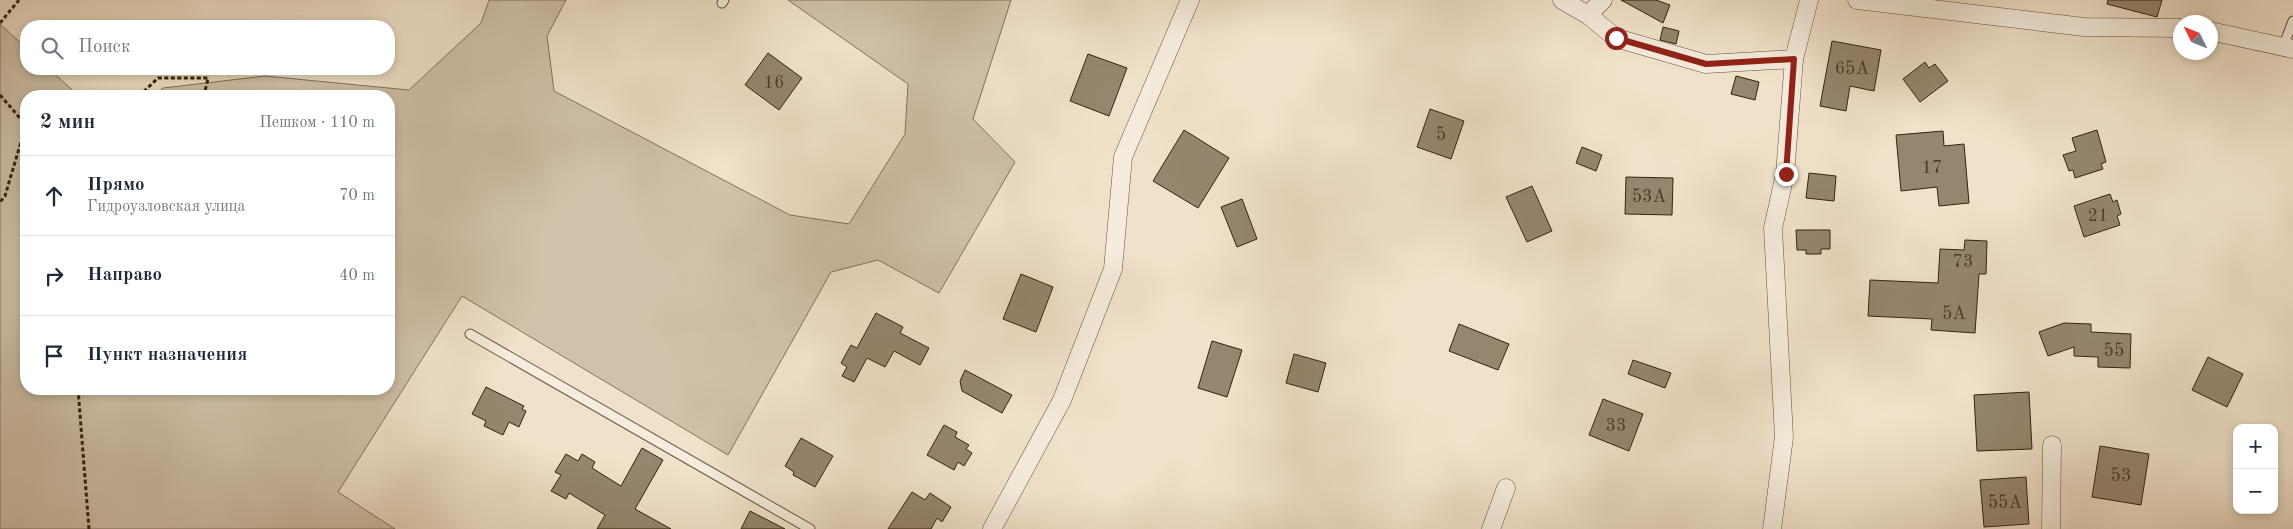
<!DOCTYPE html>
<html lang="ru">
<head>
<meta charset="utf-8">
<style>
  :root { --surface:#fff; --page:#f2f2f3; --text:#1f2937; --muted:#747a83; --line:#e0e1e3 }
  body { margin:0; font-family:"Old Standard TT",serif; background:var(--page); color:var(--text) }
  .controls { position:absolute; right:15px; bottom:15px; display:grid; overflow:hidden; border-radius:10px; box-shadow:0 2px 8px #0003 }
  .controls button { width:45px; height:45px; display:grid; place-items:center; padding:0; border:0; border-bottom:1px solid var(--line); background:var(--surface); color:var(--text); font:25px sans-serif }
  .compass { position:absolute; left:2173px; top:15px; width:45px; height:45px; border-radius:50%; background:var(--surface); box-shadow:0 2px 8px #0003; rotate:313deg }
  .stop { position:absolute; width:15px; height:15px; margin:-11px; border:4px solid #8f2418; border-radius:50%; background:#fff }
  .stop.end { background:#8f2418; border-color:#fff; box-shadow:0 1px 5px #0008 }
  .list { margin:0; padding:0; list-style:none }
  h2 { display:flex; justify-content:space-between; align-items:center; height:65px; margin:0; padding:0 20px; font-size:21px }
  h2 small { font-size:16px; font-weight:400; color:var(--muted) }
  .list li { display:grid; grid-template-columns:32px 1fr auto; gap:15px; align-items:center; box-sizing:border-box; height:80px; padding:0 20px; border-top:1px solid var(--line) }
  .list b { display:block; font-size:19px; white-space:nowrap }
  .list p { margin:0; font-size:16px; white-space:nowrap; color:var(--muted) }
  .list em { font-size:16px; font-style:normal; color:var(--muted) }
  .icon { flex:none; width:28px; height:28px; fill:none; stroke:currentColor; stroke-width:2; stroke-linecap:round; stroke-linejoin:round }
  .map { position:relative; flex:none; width:2293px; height:529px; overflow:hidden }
  .search { position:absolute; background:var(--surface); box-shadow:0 2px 8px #0003; left:20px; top:20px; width:375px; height:55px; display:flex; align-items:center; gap:12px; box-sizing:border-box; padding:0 18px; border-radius:20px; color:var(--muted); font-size:19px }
  .panel { position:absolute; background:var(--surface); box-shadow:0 2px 8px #0003; left:20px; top:90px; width:375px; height:305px; border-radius:20px }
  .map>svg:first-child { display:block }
  .green { fill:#d0c2aa; stroke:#82725c }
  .building { fill:#95866f; stroke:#33230d }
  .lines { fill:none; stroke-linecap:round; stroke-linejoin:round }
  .lane-casing { stroke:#62533c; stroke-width:11 }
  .street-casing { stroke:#62533c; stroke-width:19 }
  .path { stroke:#33230d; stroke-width:3; stroke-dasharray:4 2.5; stroke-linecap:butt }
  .lane { stroke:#f5ecdd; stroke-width:9 }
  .street { stroke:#f5ecdd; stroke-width:18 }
  .route { stroke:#8f2418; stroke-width:6 }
  .labels { text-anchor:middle; stroke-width:4; stroke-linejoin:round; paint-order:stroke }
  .number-label { font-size:18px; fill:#4c3c26 }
</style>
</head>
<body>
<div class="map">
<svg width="2293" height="529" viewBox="0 0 2293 529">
  <rect width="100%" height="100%" fill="#f0e2ca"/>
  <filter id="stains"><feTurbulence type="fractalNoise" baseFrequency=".004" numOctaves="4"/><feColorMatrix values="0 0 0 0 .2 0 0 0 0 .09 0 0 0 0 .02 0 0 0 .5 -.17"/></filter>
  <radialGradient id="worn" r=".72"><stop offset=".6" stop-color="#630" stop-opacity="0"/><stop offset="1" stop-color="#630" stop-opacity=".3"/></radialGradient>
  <path class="green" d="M489,0H566L547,36L554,91L790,215L849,224L905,134L908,84L788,0H1011L973,119L1015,162L939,293L878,260L831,272L728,455L462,296L338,492L395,529H0V24L26,48V69H49L79,96H26V389H389V96H153L163,88L265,76L409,90L481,23Z"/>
  <g class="building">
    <path d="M1621,0H1656L1670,5L1663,23Z"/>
    <path d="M2108,0H2162L2157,17L2107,4Z"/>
    <path d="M1663,27L1679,31L1676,44L1660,40Z"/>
    <path d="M1832,41L1881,50L1874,91L1850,86L1846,111L1820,106Z"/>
    <path d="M768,53L802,78L779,110L745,85Z"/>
    <path d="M1088,54L1127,68L1109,116L1070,101Z"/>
    <path d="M1925,62L1929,68L1935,64L1948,81L1920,102L1903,79Z"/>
    <path d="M1736,76L1759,82L1755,100L1731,94Z"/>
    <path d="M1430,109L1464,121L1451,159L1417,147Z"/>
    <path d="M1184,130L1229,158L1198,208L1153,181Z"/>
    <path d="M2097,130L2106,162L2101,164L2103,169L2075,178L2073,170L2069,171L2063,155L2076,151L2072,138Z"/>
    <path d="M1943,131L1944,146L1964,144L1969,203L1939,206L1937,187L1901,191L1896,135Z"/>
    <path d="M1582,147L1602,155L1596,171L1576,163Z"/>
    <path d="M1809,173L1836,176L1834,201L1806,198Z"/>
    <path d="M1626,177L1673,178L1672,215L1625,214Z"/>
    <path d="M1532,186L1552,231L1527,242L1506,197Z"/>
    <path d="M2110,194L2113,202L2117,200L2121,214L2117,216L2120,225L2084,237L2074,206Z"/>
    <path d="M1242,199L1257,239L1237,247L1221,207Z"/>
    <path d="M1796,230H1830V249H1821V254H1806V250H1797Z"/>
    <path d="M1965,240L1987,241L1986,274H1979L1975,333L1931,330L1932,319L1868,316L1870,280L1938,283L1940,249L1964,250Z"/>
    <path d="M1021,274L1053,287L1036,332L1003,319Z"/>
    <path d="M876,313L903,327L900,333L929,348L920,365L894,351L885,367L867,358L854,382L842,376L847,367L841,363L851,345L857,348Z"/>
    <path d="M2064,323L2091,324V332L2131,334L2130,368L2098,367V357L2074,356V347L2048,356L2039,332Z"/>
    <path d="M1459,324L1509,344L1498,370L1449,351Z"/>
    <path d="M1212,341L1242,350L1227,397L1198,388Z"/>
    <path d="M1294,354L1326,363L1318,392L1286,383Z"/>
    <path d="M2208,357L2243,374L2227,407L2192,390Z"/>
    <path d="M1633,360L1671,373L1665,388L1628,374Z"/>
    <path d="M965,370L1012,395L1002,413L962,391L960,381Z"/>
    <path d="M486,387L524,406L522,409L526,411L519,427L509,422L503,435L484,426L486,421L472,414Z"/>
    <path d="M2029,392L2032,449L1977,451L1974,395Z"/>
    <path d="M1603,399L1643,414L1629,451L1589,435Z"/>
    <path d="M944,425L957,432L955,437L969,445L966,449L972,453L964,466L958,462L954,470L927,455Z"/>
    <path d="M801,438L833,456L815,487L793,475L794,472L785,466Z"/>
    <path d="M2100,446L2149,454L2141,505L2092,497Z"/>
    <path d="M642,448L663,460L635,509L671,529H597L605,515L569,493L566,499L551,491L561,475L555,472L566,454L578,461L582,454L595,462L592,468L621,486Z"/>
    <path d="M2026,477L2029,524L1984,527L1980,480Z"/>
    <path d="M912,492L925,500L930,493L951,507L942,522L937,518L931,529H888Z"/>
    <path d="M750,511L785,529H741Z"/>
  </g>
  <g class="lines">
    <defs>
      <g id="lane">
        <path d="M722,3L724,0"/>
        <path d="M2283,47L2293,21"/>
        <path d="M470,334L810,529"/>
      </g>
      <g id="street">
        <path d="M1562,0L1588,15L1616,38L1706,64L1794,59L1809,0"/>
        <path d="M1857,0L2084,27L2180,28"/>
        <path d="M1588,15L1603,0"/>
        <path d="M2210,31L2293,49"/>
        <path d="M992,529L1062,400L1113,269L1123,157L1190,0"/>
        <path d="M1491,529L1506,488"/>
        <path d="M1772,529L1784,437L1773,228L1785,174L1794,59"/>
        <path d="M2051,529L2052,445"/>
      </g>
    </defs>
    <use href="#lane" class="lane-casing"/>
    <use href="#street" class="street-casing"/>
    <g class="path">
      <path d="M0,23L19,0"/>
      <path d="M0,95L26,125L5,196L0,202"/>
      <path d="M139,96L158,78H208L204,96"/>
      <path d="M78,389L89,529"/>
    </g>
    <use href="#lane" class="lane"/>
    <use href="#street" class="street"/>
  </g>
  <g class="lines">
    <path class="route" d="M1616,38L1706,64L1794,59L1786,174"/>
  </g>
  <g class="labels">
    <g class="number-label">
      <text x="1852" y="74">65А</text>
      <text x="774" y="88">16</text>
      <text x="1441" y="140">5</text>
      <text x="1932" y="173">17</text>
      <text x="1649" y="202">53А</text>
      <text x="2098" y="221">21</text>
      <text x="1963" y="267">73</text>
      <text x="1954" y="319">5А</text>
      <text x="2114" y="356">55</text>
      <text x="1616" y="431">33</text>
      <text x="2121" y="481">53</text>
      <text x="2005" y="508">55А</text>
    </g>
  </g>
  <rect width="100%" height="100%" filter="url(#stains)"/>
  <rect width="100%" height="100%" fill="url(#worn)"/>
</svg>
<div class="controls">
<button>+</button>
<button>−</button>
</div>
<svg class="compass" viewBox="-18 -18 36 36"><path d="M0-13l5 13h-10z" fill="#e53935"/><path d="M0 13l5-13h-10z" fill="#747a83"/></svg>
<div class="stop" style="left:1616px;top:38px"></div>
<div class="stop end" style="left:1786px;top:174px"></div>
<div class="search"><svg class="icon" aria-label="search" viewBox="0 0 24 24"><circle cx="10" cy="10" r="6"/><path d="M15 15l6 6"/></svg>Поиск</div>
<section class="panel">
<h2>2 мин<small>Пешком · 110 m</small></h2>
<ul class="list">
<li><svg class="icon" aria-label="ahead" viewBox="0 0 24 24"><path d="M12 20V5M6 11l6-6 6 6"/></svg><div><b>Прямо</b><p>Гидроузловская улица</p></div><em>70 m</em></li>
<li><svg class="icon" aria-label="right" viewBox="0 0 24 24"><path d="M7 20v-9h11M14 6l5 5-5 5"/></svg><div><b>Направо</b></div><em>40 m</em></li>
<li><svg class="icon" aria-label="arrive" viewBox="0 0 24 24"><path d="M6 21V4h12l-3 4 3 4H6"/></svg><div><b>Пункт назначения</b></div></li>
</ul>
</section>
</div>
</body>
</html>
